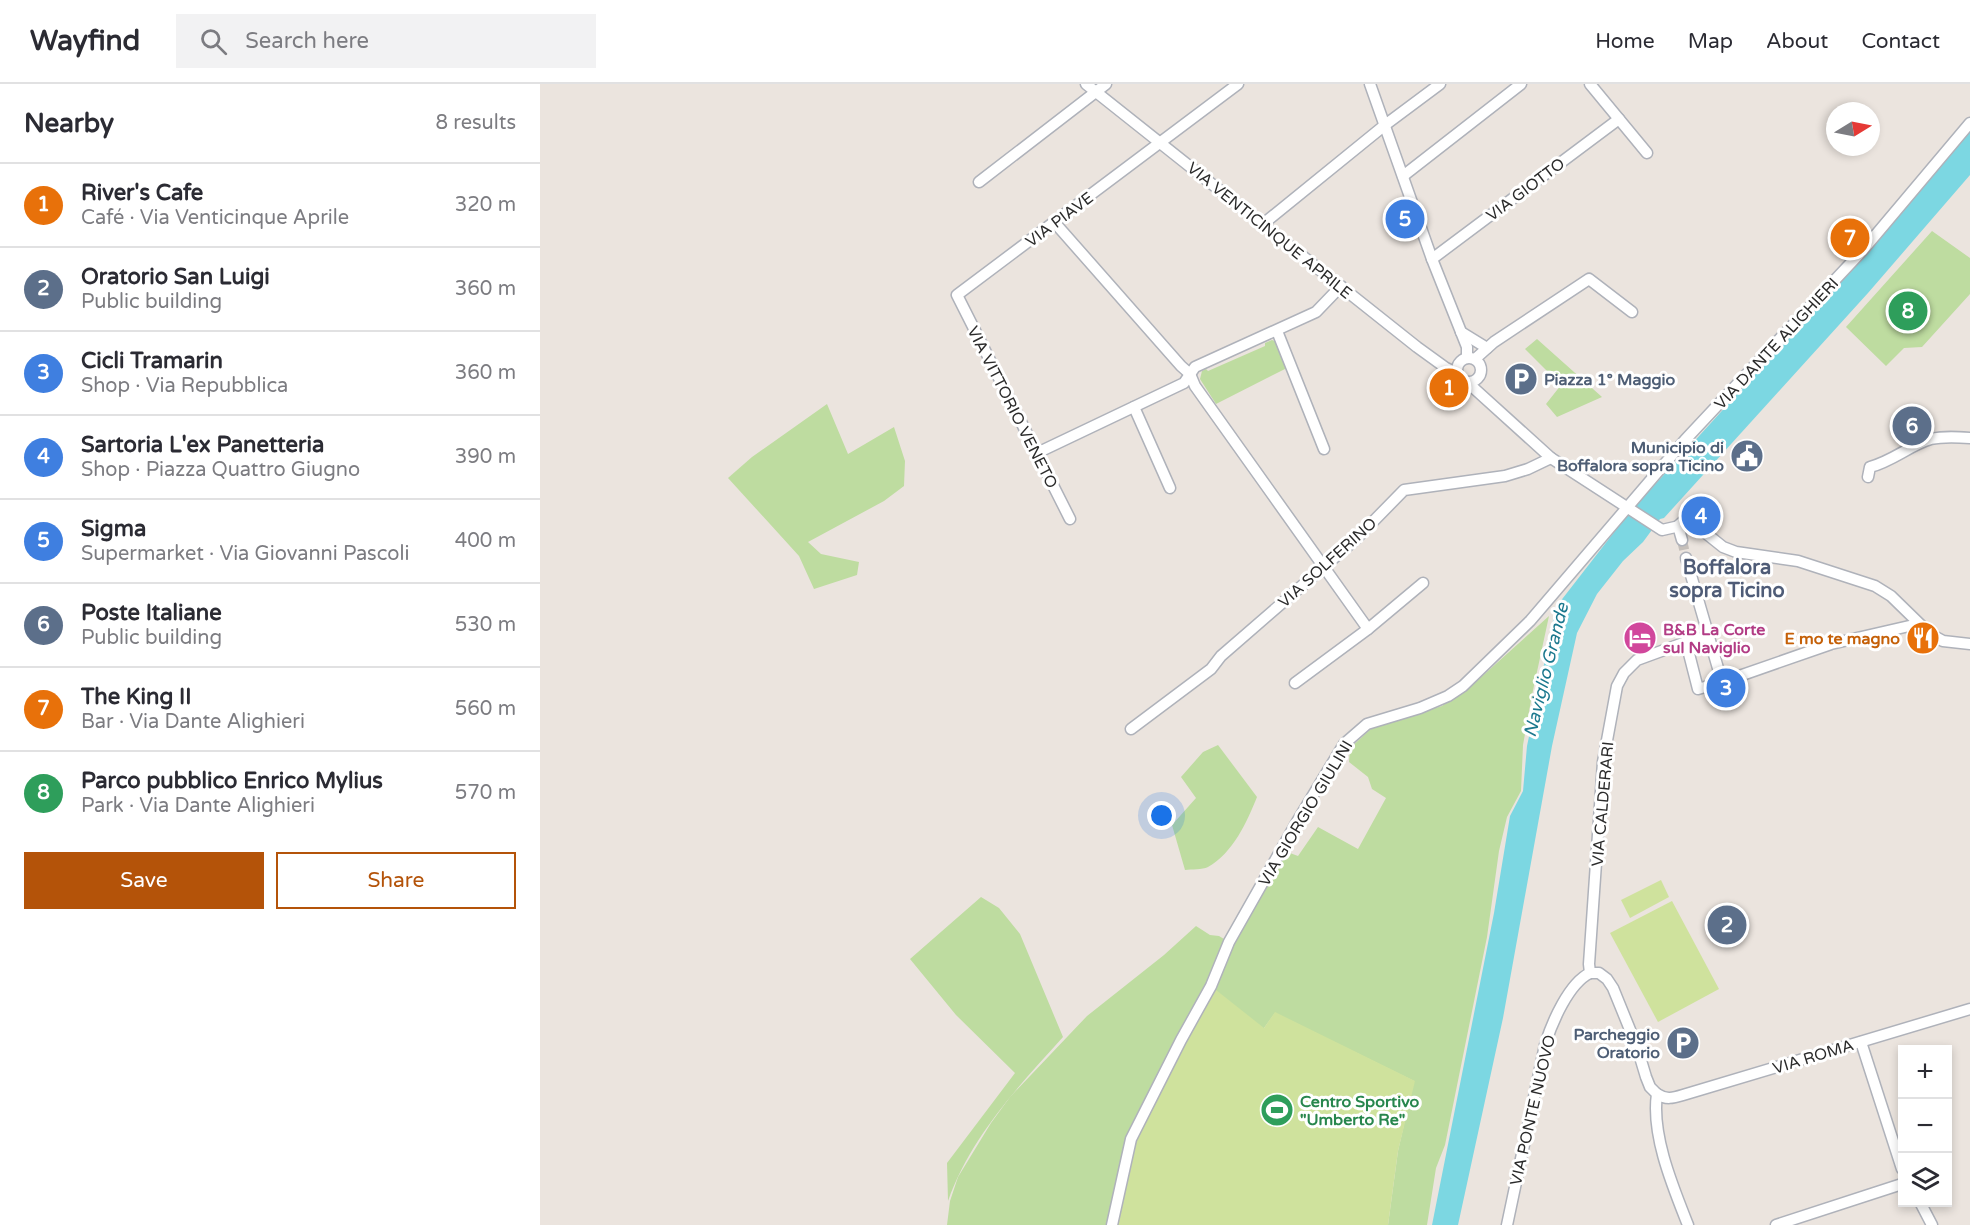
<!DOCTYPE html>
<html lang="en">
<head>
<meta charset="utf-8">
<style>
  :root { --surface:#fff; --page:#f2f2f3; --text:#2b2b33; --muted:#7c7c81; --line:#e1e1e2; --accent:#b45309 }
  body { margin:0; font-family:"Varela Round",sans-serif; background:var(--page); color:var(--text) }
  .controls { position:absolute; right:18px; bottom:18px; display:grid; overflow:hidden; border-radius:0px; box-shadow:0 3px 9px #0003 }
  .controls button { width:54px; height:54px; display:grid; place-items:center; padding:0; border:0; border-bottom:2px solid var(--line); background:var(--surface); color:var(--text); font:30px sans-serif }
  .compass { position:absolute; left:1286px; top:18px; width:54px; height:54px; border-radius:50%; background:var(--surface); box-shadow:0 3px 9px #0003; rotate:80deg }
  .you { position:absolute; left:622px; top:732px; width:21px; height:21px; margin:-15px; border:4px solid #fff; border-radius:50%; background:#1a73e8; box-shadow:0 0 0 9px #1a73e833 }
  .badge { display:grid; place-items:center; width:39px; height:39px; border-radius:50%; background:var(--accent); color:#fff; font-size:20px; font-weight:700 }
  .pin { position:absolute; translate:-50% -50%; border:3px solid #fff; box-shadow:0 2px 6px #0006 }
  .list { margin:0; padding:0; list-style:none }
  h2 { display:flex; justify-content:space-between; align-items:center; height:78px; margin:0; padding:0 24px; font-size:26px }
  h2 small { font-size:20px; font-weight:400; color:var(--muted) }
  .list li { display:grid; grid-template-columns:39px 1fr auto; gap:18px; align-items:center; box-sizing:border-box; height:84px; padding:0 24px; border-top:2px solid var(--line) }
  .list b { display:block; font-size:22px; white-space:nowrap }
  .list p { margin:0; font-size:20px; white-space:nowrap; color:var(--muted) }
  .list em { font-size:20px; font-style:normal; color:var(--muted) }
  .actions { display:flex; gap:12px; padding:18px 24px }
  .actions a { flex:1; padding:14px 0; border:2px solid var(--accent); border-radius:0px; text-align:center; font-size:21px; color:var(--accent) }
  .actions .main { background:var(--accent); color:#fff }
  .icon { flex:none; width:33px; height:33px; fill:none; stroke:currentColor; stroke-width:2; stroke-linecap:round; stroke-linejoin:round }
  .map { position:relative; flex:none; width:1430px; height:1141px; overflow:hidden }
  header { display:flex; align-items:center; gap:36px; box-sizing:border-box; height:84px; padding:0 30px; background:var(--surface); border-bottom:2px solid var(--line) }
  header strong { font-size:28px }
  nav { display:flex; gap:33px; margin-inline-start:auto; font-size:21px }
  .search { width:420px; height:54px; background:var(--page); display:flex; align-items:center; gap:15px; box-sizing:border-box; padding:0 21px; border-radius:0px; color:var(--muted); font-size:22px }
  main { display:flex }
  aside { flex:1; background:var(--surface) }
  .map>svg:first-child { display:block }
  .green { fill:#bedca0 }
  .pitch { fill:#cfe29d }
  .water { fill:#7cd7e2 }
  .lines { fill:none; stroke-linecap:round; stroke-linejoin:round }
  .minor-tunnel { stroke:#c5bfba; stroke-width:10; stroke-dasharray:10 5; stroke-linecap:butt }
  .minor-casing { stroke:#afb2ba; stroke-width:13 }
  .minor { stroke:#fff; stroke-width:10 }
  .labels { text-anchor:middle; stroke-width:6; stroke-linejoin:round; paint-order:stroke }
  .street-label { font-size:16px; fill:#2b2b2b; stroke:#fff }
  .service-label { font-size:16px; font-weight:bold; fill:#4e5e75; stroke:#fff; text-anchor:end }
  .hotel-label { font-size:16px; font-weight:bold; fill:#b23c85; stroke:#fff; text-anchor:start }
  .food-label { font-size:16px; font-weight:bold; fill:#c56008; stroke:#fff; text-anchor:end }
  .leisure-label { font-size:16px; font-weight:bold; fill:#27864d; stroke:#fff; text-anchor:start }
  .water-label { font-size:18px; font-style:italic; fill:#1b788e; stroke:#fff }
  .quarter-label { font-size:20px; font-weight:bold; fill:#4f5c77; stroke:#fff }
</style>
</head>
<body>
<header>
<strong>Wayfind</strong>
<div class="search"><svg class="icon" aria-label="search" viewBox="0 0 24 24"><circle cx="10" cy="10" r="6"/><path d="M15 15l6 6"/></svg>Search here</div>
<nav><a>Home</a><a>Map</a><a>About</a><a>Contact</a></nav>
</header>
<main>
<aside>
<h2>Nearby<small>8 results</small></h2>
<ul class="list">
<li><span class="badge" style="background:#e8710a">1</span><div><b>River's Cafe</b><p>Café · Via Venticinque Aprile</p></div><em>320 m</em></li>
<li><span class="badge" style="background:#5c6f8a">2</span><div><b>Oratorio San Luigi</b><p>Public building</p></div><em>360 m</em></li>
<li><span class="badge" style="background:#3f7fe0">3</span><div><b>Cicli Tramarin</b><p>Shop · Via Repubblica</p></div><em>360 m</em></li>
<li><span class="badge" style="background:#3f7fe0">4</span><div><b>Sartoria L'ex Panetteria</b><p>Shop · Piazza Quattro Giugno</p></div><em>390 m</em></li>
<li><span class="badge" style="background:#3f7fe0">5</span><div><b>Sigma</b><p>Supermarket · Via Giovanni Pascoli</p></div><em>400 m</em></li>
<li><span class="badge" style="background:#5c6f8a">6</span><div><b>Poste Italiane</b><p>Public building</p></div><em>530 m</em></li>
<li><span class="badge" style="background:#e8710a">7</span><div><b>The King II</b><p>Bar · Via Dante Alighieri</p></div><em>560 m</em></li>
<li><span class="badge" style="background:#2e9e5b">8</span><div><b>Parco pubblico Enrico Mylius</b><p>Park · Via Dante Alighieri</p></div><em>570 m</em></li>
</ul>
<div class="actions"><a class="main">Save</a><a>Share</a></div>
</aside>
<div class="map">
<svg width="1430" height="1141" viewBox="0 0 1430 1141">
  <rect width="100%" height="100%" fill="#ebe4de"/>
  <g class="green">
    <path d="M1392,147L1430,174V210L1382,263L1364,264L1346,282L1306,243Z"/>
    <path d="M997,255L1062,313L1017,333L1006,320L1021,301L985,265Z"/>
    <path d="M732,256L737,258L747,284L676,320L660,295L662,287L666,285L668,287L725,262V259Z"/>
    <path d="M287,320L308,370L354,343L365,377L364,402L344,417L268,458L281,470L319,478L317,491L274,505L259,472L188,394L212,373Z"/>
    <path d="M1009,532L992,611L983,661L981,707L967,733L959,767L947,853L905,1061L896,1084L887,1141H848L858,1067L874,997L735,929L724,944L572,1141H407L410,1117L418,1093L451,1039L470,1013L547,932L624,871L656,842L670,851L679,852L689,858L742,766L758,772L778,743L818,765L846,714L832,705L828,693L809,678L810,664L833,643L902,622L939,595Z"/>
    <path d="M678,661L717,713C707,738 693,769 668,783C662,786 652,785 645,786L632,741L656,714L641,693L663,668Z"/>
    <path d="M441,813L459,824L480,850L523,953C478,1003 431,1052 408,1117L407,1079L475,989L416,931L370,875Z"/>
  </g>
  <g class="pitch">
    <path d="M1121,796L1129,813L1090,834L1081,816Z"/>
    <path d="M1132,817L1179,905L1118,938L1070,849Z"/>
    <path d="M671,902L724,944L735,928L875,997L858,1067L848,1141H572L591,1055Z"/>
  </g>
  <path class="water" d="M1430,43V91L1328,209L1124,434L1120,435L1103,458L1083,477L1057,510L1037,549L1012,662L963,934L918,1141H892L954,829L970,732L983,707L987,662L1016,523L1089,429L1352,140Z"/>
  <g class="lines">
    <path class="minor-tunnel" d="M1142,456L1146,474"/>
    <defs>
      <g id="minor">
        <path d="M546,0L877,263L906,284L917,289"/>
        <path d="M830,0L892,175L927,263V274"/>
        <path d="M1050,0L1107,69"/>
        <path d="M863,92L981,0"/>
        <path d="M439,98L566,0"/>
        <path d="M515,139L641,282L650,290L655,302L828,545"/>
        <path d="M723,140L845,41L900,0"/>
        <path d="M892,175L1079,35"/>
        <path d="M737,247L784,365"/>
        <path d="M921,248L947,264"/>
        <circle cx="929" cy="286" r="12"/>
        <path d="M935,275L954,258L1049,195L1092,228"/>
        <path d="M927,298L1011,374L1122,446L1153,439L1183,463L1196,468L1258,477L1335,502L1351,512L1390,550L1403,557L1430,560"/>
        <path d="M594,323L630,404"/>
        <path d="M497,369L644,299L655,283L776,228L801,202"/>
        <path d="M1328,393L1330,383C1353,377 1370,361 1391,355C1404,352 1417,353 1430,354"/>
        <path d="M530,435L417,211L698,0"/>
        <path d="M1142,456L1138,442L1152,429"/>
        <path d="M1146,474L1182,598L1158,605L1146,558L1169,552"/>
        <path d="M1182,598L1291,560L1378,540"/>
        <path d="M755,599L828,545L883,499"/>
        <path d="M591,645L671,585L681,572L817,454L864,406L965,392L988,385L1011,374"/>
        <path d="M1050,889L1049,880L1063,678L1077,602L1084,589L1097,576L1146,558"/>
        <path d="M1050,889H1059L1067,895L1073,904L1097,963L1106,993L1110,1003L1117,1010C1111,1051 1133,1103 1148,1141"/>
        <path d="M1321,958L1362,1085"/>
        <path d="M1117,1010C1126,1016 1133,1014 1143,1011L1430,925"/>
        <path d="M1380,1118L1392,1141"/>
        <path d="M572,1141L591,1055L641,956L671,902L689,858L758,736L804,660L827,640L880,624L908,612L923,602L990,537L1145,356L1323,166L1430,39"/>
        <path d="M967,1141L1005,961C1012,938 1029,899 1050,889"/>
        <path d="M1236,1141L1362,1100"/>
      </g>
    </defs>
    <use href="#minor" class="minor-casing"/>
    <use href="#minor" class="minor"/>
  </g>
  <defs>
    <symbol id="parking-disc" viewBox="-11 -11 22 22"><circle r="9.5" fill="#5c6f8a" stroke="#fff"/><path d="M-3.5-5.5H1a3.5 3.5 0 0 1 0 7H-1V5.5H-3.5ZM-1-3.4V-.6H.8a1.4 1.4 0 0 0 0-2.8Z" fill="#fff"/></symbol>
    <symbol id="civic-disc" viewBox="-11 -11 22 22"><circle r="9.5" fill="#5c6f8a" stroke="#fff"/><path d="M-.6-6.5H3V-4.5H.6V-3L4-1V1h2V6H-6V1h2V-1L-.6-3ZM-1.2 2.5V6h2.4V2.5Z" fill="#fff"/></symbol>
    <symbol id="hotel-disc" viewBox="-11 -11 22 22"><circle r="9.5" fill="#d1479c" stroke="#fff"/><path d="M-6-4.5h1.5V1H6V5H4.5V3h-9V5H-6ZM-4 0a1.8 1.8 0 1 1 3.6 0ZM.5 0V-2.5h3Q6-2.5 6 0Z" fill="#fff"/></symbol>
    <symbol id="restaurant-disc" viewBox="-11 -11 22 22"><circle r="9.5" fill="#e8710a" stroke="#fff"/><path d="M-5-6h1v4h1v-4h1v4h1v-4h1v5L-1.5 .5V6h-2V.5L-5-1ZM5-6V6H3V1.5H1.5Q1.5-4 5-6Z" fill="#fff"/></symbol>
    <symbol id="stadium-disc" viewBox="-11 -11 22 22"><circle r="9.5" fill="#2e9e5b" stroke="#fff"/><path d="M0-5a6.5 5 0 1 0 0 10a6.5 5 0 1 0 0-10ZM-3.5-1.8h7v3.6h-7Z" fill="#fff"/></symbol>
  </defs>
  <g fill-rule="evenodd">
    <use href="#parking-disc" x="962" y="276" width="38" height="38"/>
    <use href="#civic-disc" x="1188" y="353" width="38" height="38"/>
    <use href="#hotel-disc" x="1081" y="535" width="38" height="38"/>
    <use href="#restaurant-disc" x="1364" y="535" width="38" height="38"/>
    <use href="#parking-disc" x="1124" y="940" width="38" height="38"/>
    <use href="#stadium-disc" x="718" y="1007" width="38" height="38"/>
  </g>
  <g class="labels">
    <g class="street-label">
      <text transform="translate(985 105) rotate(-37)" y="6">VIA GIOTTO</text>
      <text transform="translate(519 135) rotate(-37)" y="6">VIA PIAVE</text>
      <text transform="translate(730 146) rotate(39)" y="6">VIA VENTICINQUE APRILE</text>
      <text transform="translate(1236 259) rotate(-47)" y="6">VIA DANTE ALIGHIERI</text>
      <text transform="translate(473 323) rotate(63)" y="6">VIA VITTORIO VENETO</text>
      <text transform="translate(787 478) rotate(-42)" y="6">VIA SOLFERINO</text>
      <text transform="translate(1062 720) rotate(-85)" y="6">VIA CALDERARI</text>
      <text transform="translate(765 729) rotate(-59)" y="6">VIA GIORGIO GIULINI</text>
      <text transform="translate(1273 972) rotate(-17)" y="6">VIA ROMA</text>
      <text transform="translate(992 1026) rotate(-77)" y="6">VIA PONTE NUOVO</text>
    </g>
    <g class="service-label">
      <text x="1004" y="301" text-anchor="start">Piazza 1° Maggio</text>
      <text x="1184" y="369">Municipio di<tspan x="1184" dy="18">Boffalora sopra Ticino</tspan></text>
      <text x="1120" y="956">Parcheggio<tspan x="1120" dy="18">Oratorio</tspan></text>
    </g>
    <g class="hotel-label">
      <text x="1123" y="551">B&amp;B La Corte<tspan x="1123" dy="18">sul Naviglio</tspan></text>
    </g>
    <g class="food-label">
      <text x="1360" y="560">E mo te magno</text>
    </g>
    <g class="leisure-label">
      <text x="760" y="1023">Centro Sportivo<tspan x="760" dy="18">"Umberto Re"</tspan></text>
    </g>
    <g class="water-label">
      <text transform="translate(1006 586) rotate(-76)" y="6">Naviglio Grande</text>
    </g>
    <g class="quarter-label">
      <text x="1187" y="490">Boffalora<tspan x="1187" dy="23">sopra Ticino</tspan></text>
    </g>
  </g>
</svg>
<div class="controls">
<button>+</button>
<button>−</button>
<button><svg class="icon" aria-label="layers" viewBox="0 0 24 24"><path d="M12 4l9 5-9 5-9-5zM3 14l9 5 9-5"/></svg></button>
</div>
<svg class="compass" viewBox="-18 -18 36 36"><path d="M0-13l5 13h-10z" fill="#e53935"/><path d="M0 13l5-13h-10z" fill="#7c7c81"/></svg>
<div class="you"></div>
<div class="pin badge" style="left:909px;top:304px;background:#e8710a">1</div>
<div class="pin badge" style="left:1187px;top:841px;background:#5c6f8a">2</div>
<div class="pin badge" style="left:1186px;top:604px;background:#3f7fe0">3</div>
<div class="pin badge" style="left:1161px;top:432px;background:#3f7fe0">4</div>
<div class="pin badge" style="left:865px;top:135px;background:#3f7fe0">5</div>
<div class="pin badge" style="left:1372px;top:342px;background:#5c6f8a">6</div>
<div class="pin badge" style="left:1310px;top:154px;background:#e8710a">7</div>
<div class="pin badge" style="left:1368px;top:227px;background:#2e9e5b">8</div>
</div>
</main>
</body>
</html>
